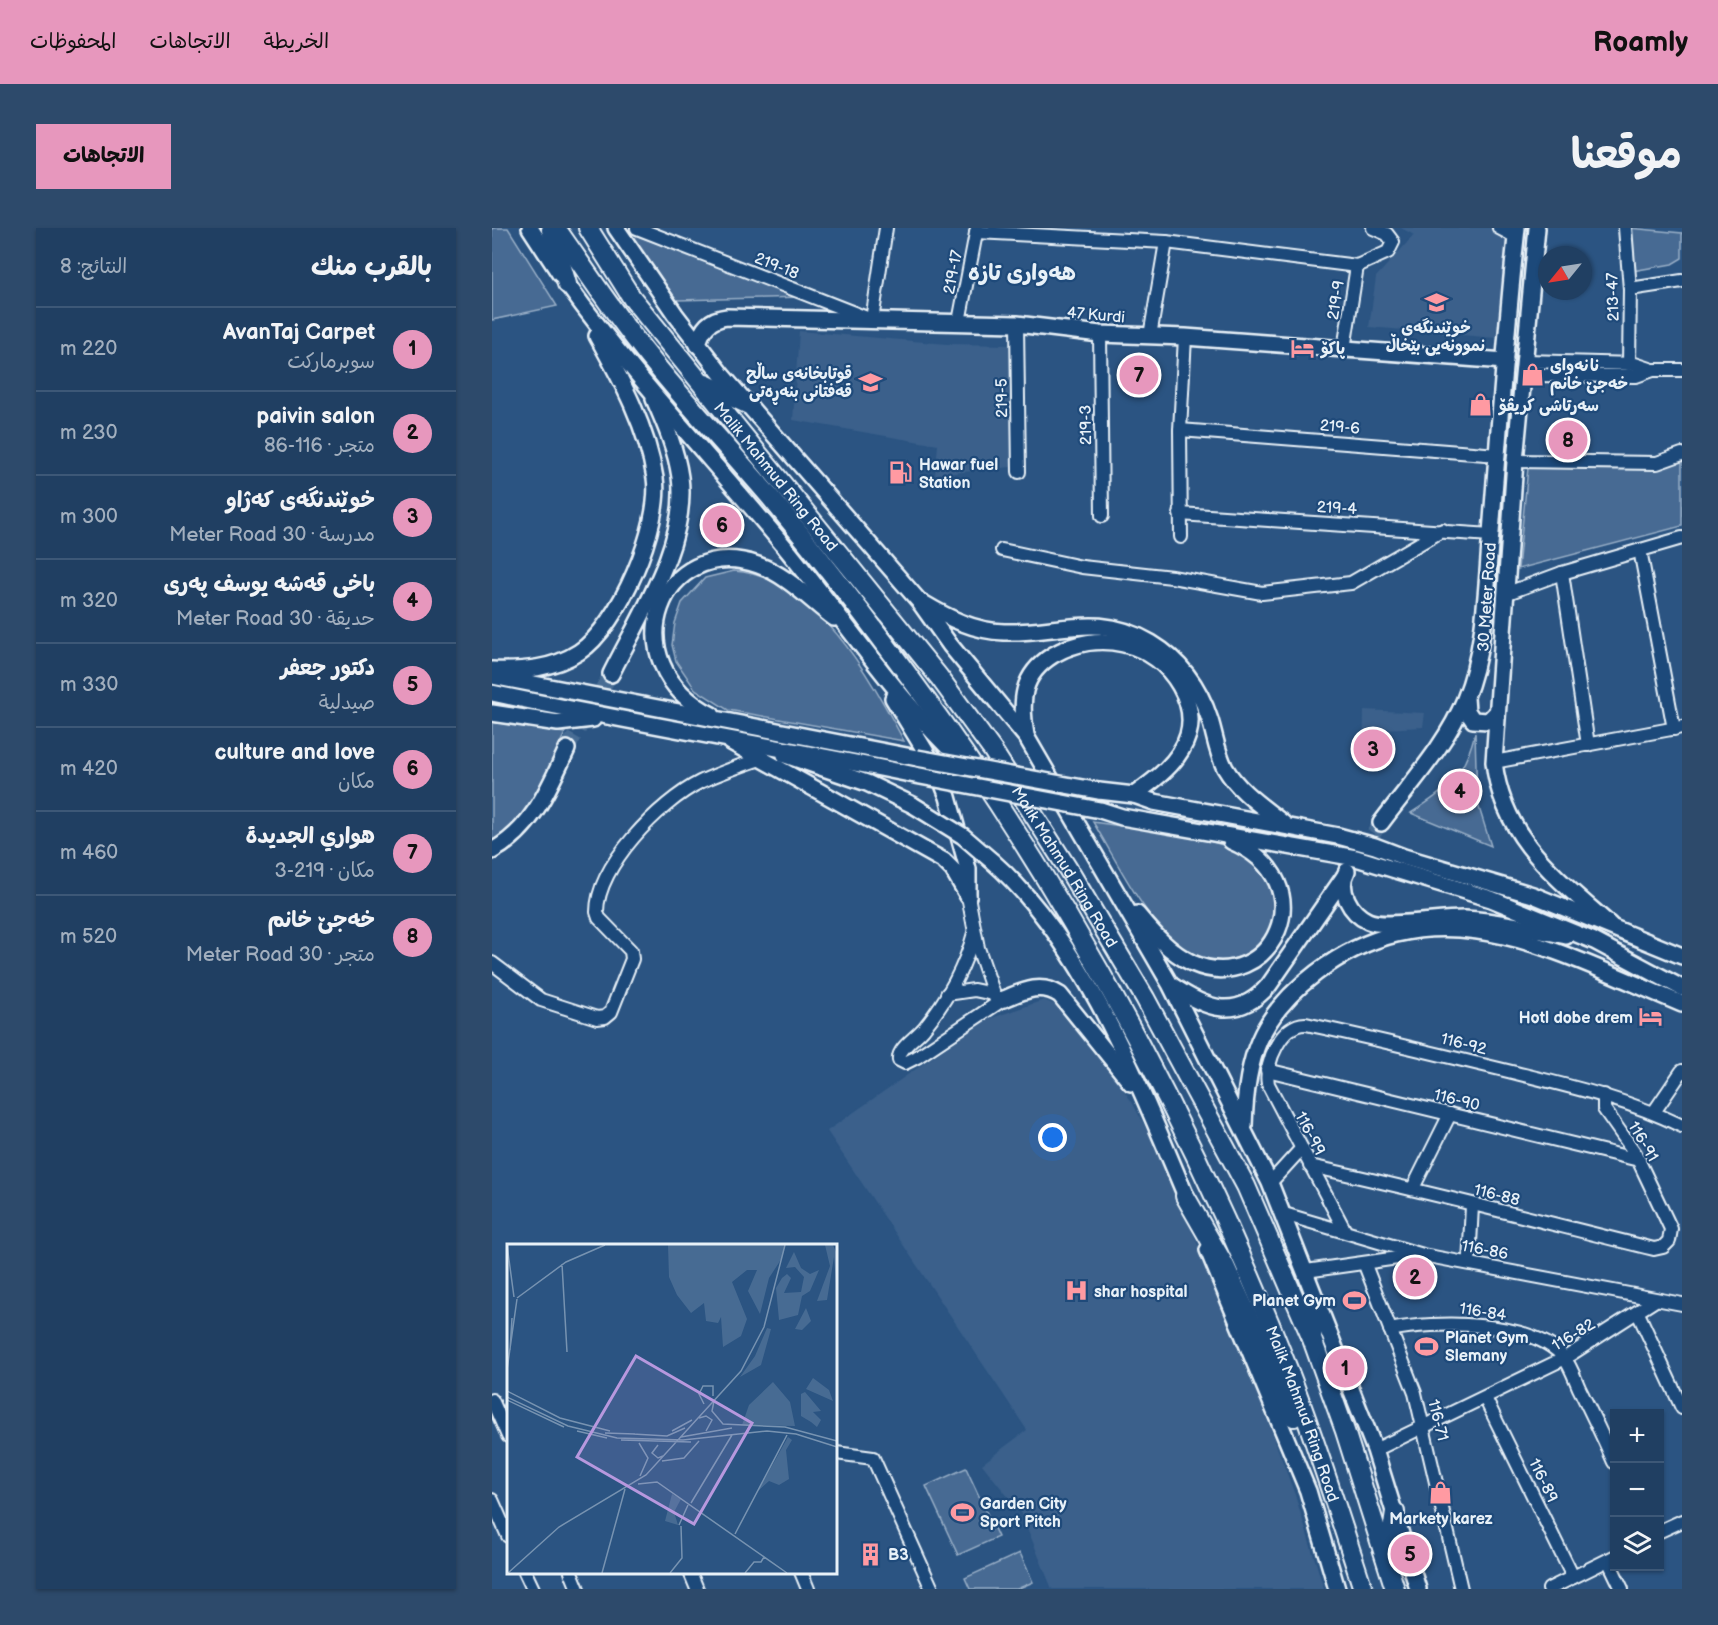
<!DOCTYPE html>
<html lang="ar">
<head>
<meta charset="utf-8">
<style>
  :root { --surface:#203f62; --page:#2d4a6b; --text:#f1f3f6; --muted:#a2afbe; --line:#3d5877; --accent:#e797bd }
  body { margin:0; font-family:"Balsamiq Sans","Playpen Sans Arabic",sans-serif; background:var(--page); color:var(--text); direction:rtl }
  .controls { position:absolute; right:18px; bottom:18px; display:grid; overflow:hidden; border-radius:0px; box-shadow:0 2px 4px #0004 }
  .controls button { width:54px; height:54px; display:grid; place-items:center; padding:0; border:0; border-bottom:2px solid var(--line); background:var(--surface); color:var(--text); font:30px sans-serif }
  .compass { position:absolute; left:1046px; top:18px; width:54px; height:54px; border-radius:50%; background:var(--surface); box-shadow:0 2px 4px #0004; rotate:240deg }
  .you { position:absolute; left:561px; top:910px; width:21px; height:21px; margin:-15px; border:4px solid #fff; border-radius:50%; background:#1a73e8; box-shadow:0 0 0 9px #1a73e833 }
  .badge { display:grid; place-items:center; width:39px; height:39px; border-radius:50%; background:var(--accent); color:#111; font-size:20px; font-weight:700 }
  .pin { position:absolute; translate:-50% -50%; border:3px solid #fff; box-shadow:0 2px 6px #0006 }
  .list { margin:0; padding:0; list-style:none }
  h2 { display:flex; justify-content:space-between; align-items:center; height:78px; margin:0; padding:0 24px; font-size:26px }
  h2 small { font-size:20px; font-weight:400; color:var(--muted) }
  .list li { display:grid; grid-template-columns:39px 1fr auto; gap:18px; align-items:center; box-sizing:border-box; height:84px; padding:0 24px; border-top:2px solid var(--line) }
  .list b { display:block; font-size:22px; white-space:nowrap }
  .list p { margin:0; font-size:20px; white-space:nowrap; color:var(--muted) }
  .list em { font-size:20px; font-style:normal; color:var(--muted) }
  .icon { flex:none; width:33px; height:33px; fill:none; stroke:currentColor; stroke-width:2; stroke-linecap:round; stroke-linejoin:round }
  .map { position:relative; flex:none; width:1190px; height:1361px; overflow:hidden; direction:ltr; border-radius:0px }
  header { display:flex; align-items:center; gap:36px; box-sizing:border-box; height:84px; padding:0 30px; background:var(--accent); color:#111 }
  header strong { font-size:28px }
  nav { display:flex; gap:33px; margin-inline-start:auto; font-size:21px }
  .intro { display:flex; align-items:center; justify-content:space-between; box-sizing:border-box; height:144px; padding:0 36px }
  h1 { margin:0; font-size:42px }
  .button { padding:15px 27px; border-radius:0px; background:var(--accent); color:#111; font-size:21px; font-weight:700 }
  main { display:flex; gap:36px; padding:0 36px }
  aside { flex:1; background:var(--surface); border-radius:0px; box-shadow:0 2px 4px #0004 }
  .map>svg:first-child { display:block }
  .built { fill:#3a608b }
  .green { fill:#476b93; stroke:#98aec6; stroke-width:1.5 }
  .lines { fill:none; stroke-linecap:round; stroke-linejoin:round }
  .major-tunnel { stroke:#476c94; stroke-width:15; stroke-dasharray:15 8; stroke-linecap:butt }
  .minor-casing { stroke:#e8f1f8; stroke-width:16 }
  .major-casing { stroke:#e8f1f8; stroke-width:20 }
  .highway-casing { stroke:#e8f1f8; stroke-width:22 }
  .minor { stroke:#1f4a7a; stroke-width:12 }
  .major { stroke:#1f4a7a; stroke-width:15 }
  .highway { stroke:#1f4a7a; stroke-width:18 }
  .major-bridge-casing { stroke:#e8f1f8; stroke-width:20; stroke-linecap:butt }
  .major-bridge { stroke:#1f4a7a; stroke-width:15 }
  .labels { text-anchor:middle; stroke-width:4.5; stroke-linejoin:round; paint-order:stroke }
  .street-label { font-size:16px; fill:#e8f1f8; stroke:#1f4a7a }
  .poi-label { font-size:16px; font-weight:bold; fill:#e8f1f8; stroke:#1f4a7a; text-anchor:start }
  .district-label { font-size:22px; font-weight:bold; fill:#e8f1f8; stroke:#1f4a7a }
  .inset-road { fill:none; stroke:#7793b1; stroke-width:1.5 }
  .view { fill:#b798de; fill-opacity:0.15; stroke:#b798de; stroke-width:3 }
  .inset-edge { fill:none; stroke:#e8f1f8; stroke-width:3 }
</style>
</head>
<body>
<header>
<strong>Roamly</strong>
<nav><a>الخريطة</a><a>الاتجاهات</a><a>المحفوظات</a></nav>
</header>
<div class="intro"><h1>موقعنا</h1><a class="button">الاتجاهات</a></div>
<main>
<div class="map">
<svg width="1190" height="1361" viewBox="0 0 1190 1361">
  <rect width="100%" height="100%" fill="#2b5482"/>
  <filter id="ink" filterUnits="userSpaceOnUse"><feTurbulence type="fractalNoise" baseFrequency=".0167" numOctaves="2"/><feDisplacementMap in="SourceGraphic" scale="12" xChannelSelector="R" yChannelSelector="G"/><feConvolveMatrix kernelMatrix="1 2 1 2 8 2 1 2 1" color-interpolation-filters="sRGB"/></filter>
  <g filter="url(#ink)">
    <g class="built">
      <path d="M909,0H999L1015,7L1004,110L877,99L884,49L922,7Z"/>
      <path d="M307,103L455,116L521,117L519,239L443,247L446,217L301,192Z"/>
      <path d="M872,482L933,485L931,499L891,501L890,543L871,542Z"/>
      <path d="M552,772L573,781L640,874L666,923L738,1092L803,1267L832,1361H560L529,1285L490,1236L535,1202L335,903L494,792Z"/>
    </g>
    <g class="green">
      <path d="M0,0H16L65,78L0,92Z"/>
      <path d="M1137,0L1190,5V30L1180,36L1140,43Z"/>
      <path d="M135,4L313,69L185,72Z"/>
      <path d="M1190,224V298L1026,341L1036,240L1181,232Z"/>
      <path d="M242,343C324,349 378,449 412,513L236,482L203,461L184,433L180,417L183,395L190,375L213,350Z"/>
      <path d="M0,494L73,505C54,543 39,594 0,614Z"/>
      <path d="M983,505L985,573L999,618L919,585C956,561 972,549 983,505Z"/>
      <path d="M601,594C637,600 714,606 744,623C830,673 752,773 683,715C652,689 623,630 601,594Z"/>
      <path d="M474,1240L506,1309L466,1327L434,1258Z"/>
      <path d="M528,1325L541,1354L525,1361H478L473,1350Z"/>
    </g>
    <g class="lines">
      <g class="major-tunnel">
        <path d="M75,521L119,446"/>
        <path d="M855,643L889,595"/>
      </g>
      <defs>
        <g id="minor">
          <path d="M145,0L380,92L394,0"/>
          <path d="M1007,0L1024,9"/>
          <path d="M1133,0L1138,61L1137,136"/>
          <path d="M484,4L674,14L865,38"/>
          <path d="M1138,61L1190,53"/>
          <path d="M467,94L485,0"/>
          <path d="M525,96L527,244"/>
          <path d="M608,106L610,288"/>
          <path d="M658,108L674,14"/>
          <path d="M852,121L865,38L896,24L901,14L895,6L881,0"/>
          <path d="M1034,133L1143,136L1161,142H1190"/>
          <path d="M1032,147L1144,148L1161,142"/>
          <path d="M688,202L1006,227"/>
          <path d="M1023,233L1165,235L1190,226"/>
          <path d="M688,286L999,307"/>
          <path d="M689,309L688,202L693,109"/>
          <path d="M510,322L590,339L680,349L770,365L859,355L951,302"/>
          <path d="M1148,322L1182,501"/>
          <path d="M1070,345L1096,517"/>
          <path d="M1013,366L1070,345L1190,310"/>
          <path d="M1002,534L1190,499"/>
          <path d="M476,668L486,720L505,775"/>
          <path d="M482,705C473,739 454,773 432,800C425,809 405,821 407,832L413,835L425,829L512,771"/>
          <path d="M0,735L49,772L105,790L113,789L119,784L140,731L139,723L107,690L105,684C105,638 168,574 208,554C227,545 248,538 268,531"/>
          <path d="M455,766L482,762L501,766"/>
          <path d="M775,842L1147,932"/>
          <path d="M1162,884L1190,843"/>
          <path d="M818,938C934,963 1048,993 1162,1021L1171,1019L1177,1013L1179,1001L1143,925L1112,881V867"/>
          <path d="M778,955L809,921"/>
          <path d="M921,960L958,886"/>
          <path d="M792,986L931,1027L1190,1076"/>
          <path d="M852,1001L776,856C772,835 790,795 814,796C884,811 954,828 1024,845C1081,859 1137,872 1190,898"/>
          <path d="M977,1035L980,978"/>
          <path d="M873,1037L923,1165L969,1361"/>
          <path d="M814,1043L927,1027"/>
          <path d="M1146,1085L1190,1180"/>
          <path d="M898,1102C942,1093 1042,1091 1073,1131C1079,1139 1083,1151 1087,1160C1099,1184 1111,1209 1122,1234"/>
          <path d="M993,1170L1081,1349"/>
          <path d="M0,1172L16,1208"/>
          <path d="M883,1222L1073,1130L1162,1073"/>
          <path d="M344,1225L381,1230L440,1361"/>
          <path d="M0,1272L16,1308"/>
          <path d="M1168,1303L1190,1293"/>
          <path d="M1116,1332L1130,1361"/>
          <path d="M33,1344L41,1361"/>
          <path d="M79,1344L86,1361"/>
          <path d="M198,1344L205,1361"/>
          <path d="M309,1344L316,1361"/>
          <path d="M1057,1361L1122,1329"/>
        </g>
        <g id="major">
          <path d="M38,0L68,46"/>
          <path d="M124,0L183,86L230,147L426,372L458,417L535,510L678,756L778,955L883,1222L926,1361"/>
          <path d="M1045,0L1023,233L1002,534C1011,611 1064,649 1118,697"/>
          <path d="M75,56C141,148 220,231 292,318C353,392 405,473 475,538"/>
          <path d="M206,117C209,101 218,91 235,89L525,96L608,106L693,109L1013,133"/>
          <path d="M431,375C456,390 482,403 512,404C568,406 604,383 659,415C689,433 707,458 718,492C723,508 725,525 733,540C747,564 771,579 792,596"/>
          <path d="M0,442C31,443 61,441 87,424C127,398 170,297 163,250C155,199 130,153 105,108"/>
          <path d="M119,446C147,389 197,314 188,249C184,221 173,196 162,171"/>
          <path d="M0,448L425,530"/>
          <path d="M0,465C141,495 282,518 423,547"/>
          <path d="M401,470L446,544L456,569L476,641V668"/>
          <path d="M974,470L975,483L981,492L996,493L1004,485"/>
          <path d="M0,485L66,495L101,491"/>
          <path d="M220,487C117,434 170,304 266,337C295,347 318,372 342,390"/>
          <path d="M534,507C528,473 529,447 561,427C605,401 662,413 688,458C696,472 701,490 696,507C688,534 663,552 642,567"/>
          <path d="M239,514L452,633L461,642L476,668"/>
          <path d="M293,527L375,555L421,577"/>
          <path d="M607,563L642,567L662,574L846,608L883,618L912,629L1041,667L1190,728"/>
          <path d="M608,582L630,589L864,630L999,671L1102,713L1190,760"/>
          <path d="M889,595C918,556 955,516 973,471C994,420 994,359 999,305C1007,203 1014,101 1025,0"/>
          <path d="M0,623C40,602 57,560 75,521"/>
          <path d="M500,633C594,715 650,865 698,978"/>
          <path d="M855,643C845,661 858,685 876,693C893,701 950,690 973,691C1007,693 1041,701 1074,708"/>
          <path d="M645,686C661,705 677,724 700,735C779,770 836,654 739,613"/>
          <path d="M679,757C714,781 745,794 777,757L852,649"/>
          <path d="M512,771C531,763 549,754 568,767L639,855"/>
          <path d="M752,898C754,830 767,788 824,745C947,652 1068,726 1190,776"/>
          <path d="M716,1022L816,1263L845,1361"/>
        </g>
        <g id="highway">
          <path id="s1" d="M64,0C90,37 115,75 143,111C185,166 233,216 278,269C341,345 401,425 458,505C595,700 709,919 796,1141C824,1213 847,1287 871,1361"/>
          <path id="s2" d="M96,0L140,70L447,449L501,523L576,641L653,770L754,958L820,1111L853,1203L903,1361"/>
          <path d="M59,2L75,56"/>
          <path d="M213,156L255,176"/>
          <path d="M693,968L733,1038L802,1189"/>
          <path d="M820,1109L824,1073"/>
          <path d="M896,1329L903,1284"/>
        </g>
      </defs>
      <use href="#minor" class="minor-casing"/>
      <use href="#major" class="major-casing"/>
      <use href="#highway" class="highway-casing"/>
      <use href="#minor" class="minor"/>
      <use href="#major" class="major"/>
      <use href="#highway" class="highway"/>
      <defs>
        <g id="major-bridge">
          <path d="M425,530L607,563"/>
          <path d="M423,547L608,582"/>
          <path d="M421,577L471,608L500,633"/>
        </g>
      </defs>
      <use href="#major-bridge" class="major-bridge-casing"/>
      <use href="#major-bridge" class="major-bridge"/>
    </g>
  </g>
  <defs>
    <symbol id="school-bare" viewBox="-9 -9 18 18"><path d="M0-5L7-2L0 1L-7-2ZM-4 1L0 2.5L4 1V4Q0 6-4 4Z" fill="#ff9aa2" stroke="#1f4a7a" stroke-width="2.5" paint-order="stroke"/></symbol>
    <symbol id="hotel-bare" viewBox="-9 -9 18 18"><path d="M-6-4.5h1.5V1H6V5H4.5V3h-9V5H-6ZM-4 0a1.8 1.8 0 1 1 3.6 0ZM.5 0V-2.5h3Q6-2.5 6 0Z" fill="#ff9aa2" stroke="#1f4a7a" stroke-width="2.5" paint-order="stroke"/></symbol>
    <symbol id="shop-bare" viewBox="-9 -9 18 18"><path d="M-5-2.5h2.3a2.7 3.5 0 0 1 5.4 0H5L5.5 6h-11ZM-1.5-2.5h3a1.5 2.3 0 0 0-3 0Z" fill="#ff9aa2" stroke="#1f4a7a" stroke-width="2.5" paint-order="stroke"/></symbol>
    <symbol id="fuel-bare" viewBox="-9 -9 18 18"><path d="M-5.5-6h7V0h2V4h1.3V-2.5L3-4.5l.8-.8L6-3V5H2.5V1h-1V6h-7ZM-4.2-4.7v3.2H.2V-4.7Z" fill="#ff9aa2" stroke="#1f4a7a" stroke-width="2.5" paint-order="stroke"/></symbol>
    <symbol id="hospital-bare" viewBox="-9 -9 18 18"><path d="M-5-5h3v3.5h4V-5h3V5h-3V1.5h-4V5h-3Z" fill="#ff9aa2" stroke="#1f4a7a" stroke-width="2.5" paint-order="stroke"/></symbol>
    <symbol id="stadium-bare" viewBox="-9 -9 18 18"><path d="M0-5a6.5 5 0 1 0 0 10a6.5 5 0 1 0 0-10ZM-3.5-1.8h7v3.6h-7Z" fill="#ff9aa2" stroke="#1f4a7a" stroke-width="2.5" paint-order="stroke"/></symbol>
    <symbol id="building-bare" viewBox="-9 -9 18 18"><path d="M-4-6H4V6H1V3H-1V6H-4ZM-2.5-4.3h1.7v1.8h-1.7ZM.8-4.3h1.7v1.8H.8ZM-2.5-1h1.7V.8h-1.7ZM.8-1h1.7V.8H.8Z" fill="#ff9aa2" stroke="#1f4a7a" stroke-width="2.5" paint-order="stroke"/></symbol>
  </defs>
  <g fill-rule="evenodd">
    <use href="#school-bare" x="928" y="58" width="33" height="33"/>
    <use href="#hotel-bare" x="794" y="104" width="33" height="33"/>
    <use href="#shop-bare" x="1024" y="130" width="33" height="33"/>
    <use href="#school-bare" x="362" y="138" width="33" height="33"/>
    <use href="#shop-bare" x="972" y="160" width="33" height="33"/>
    <use href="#fuel-bare" x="392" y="228" width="33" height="33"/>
    <use href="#hotel-bare" x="1142" y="772" width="33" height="33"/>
    <use href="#hospital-bare" x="568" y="1046" width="33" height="33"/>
    <use href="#stadium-bare" x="846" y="1056" width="33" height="33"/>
    <use href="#stadium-bare" x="918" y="1102" width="33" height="33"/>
    <use href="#shop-bare" x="932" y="1248" width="33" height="33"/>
    <use href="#stadium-bare" x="454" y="1268" width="33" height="33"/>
    <use href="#building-bare" x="362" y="1310" width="33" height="33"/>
  </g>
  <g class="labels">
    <g class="street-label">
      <text transform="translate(285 37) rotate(22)" y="6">219-18</text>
      <text transform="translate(460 44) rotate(-79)" y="6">219-17</text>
      <text transform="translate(1120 69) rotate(-92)" y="6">213-47</text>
      <text transform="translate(843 72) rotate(-81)" y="6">219-9</text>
      <text transform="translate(604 86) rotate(5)" y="6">47 Kurdi</text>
      <text transform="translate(509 170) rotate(-91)" y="6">219-5</text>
      <text transform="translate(593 197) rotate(-91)" y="6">219-3</text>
      <text transform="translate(848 198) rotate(5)" y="6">219-6</text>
      <text dy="6" stroke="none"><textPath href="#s2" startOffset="312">Malik Mahmud Ring Road</textPath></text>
      <text transform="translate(845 279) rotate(3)" y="6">219-4</text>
      <text transform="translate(994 369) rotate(-86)" y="6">30 Meter Road</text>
      <text dy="6" stroke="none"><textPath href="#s2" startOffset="798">Malik Mahmud Ring Road</textPath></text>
      <text transform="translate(972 815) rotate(14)" y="6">116-92</text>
      <text transform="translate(965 871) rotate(14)" y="6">116-90</text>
      <text transform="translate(819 905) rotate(62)" y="6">116-99</text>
      <text transform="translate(1152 913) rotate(59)" y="6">116-91</text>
      <text transform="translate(1005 966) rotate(14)" y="6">116-88</text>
      <text transform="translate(993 1021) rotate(11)" y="6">116-86</text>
      <text transform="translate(991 1083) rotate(9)" y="6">116-84</text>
      <text transform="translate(1081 1106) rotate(-31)" y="6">116-82</text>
      <text dy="6" stroke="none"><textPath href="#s1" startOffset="1410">Malik Mahmud Ring Road</textPath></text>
      <text transform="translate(947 1192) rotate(76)" y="6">116-71</text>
      <text transform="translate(1052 1252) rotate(64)" y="6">116-89</text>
    </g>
    <g class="poi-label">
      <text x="944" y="105" text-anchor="middle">خوێندنگەی<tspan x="944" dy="18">نموونەیی بێخاڵ</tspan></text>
      <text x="829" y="126">پاکۆ</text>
      <text x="1058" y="143">نانەوای<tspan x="1058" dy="18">خەجێ خانم</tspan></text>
      <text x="360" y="151" text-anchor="end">قوتابخانەی ساڵح<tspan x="360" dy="18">قەفتانی بنەڕەتی</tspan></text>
      <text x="1007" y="183">سەرتاشی کریڤۆ</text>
      <text x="427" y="242">Hawar fuel<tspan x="427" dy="18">Station</tspan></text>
      <text x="1141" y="795" text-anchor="end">Hotl dobe drem</text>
      <text x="602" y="1069">shar hospital</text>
      <text x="844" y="1078" text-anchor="end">Planet Gym</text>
      <text x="953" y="1115">Planet Gym<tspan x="953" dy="18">Slemany</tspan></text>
      <text x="488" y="1281">Garden City<tspan x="488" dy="18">Sport Pitch</tspan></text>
      <text x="949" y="1296" text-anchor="middle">Markety karez</text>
      <text x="396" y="1332">B3</text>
    </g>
    <g class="district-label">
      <text x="530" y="52">هەواری تازە</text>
    </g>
  </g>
  <g transform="translate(15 1016)">
    <rect width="330" height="330" fill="#2b5482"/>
    <path d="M161,1H278L275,14L262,34L253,70L241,47L250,26H240L225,38L240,75L234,92L216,103L214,73L211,79L199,77L197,59L184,69L170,51L162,33ZM318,1H326L330,10V52L327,13L320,56L310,57L323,22ZM287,8L294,24L303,30L312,26L303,47L295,52L291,71L272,76L269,44L275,34L280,30L284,34L277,49L294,48L297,33L288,23L279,24ZM299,64L304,77L295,86L288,85ZM260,84L264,85L254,121L233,133L248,112ZM306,134L322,146L326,157L299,145ZM266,138L283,158L288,182L235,181L242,161ZM298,148L314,167L306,168L314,176L310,183L304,178L308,171L304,178L294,172V150ZM281,193L285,196L279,206L282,235L272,241L262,237L251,247ZM165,250L174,255L167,268L171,281L158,277Z" fill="#476b93"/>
    <path class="inset-road" d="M0,1L7,53M55,20L60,108M10,54L59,18L98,1M3,106L5,74M0,126L10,55M0,147L53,174L103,187M0,153L61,182L110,194L176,196L260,187L289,190L330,203M0,156L57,183M207,157L205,167L216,180L278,183L330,197M197,160L192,150L196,142H206V152M192,174L199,172L205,176L199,187M70,187L100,194M165,187L185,176M98,189L128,190M126,190L160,192L178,184M174,193L225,184M114,196L184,198M132,199L141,214L133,232M151,201L145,209L151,214L156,212M155,217L177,214L192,197M131,240L150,238L280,329M184,259L225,191M172,281L181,261M228,290L280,191M1,329L52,283L139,231L234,127L257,83L278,1M95,329L118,245M163,329L175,314L174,282M238,329L247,318H254L257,313"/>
    <path class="view" d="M129,112L245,179L187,280L70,213Z"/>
    <rect width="330" height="330" class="inset-edge"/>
  </g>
</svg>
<div class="controls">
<button>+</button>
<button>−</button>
<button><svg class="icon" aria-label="layers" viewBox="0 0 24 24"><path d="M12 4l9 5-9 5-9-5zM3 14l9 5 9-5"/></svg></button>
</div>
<svg class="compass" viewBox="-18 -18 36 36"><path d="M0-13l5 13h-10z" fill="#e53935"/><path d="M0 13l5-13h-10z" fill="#a2afbe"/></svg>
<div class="you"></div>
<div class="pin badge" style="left:853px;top:1140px">1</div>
<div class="pin badge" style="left:923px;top:1049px">2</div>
<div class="pin badge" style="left:881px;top:521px">3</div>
<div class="pin badge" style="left:968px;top:563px">4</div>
<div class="pin badge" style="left:918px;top:1326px">5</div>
<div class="pin badge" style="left:230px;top:297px">6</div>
<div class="pin badge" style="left:647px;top:147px">7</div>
<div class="pin badge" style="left:1076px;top:212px">8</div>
</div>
<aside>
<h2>بالقرب منك<small>النتائج: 8</small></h2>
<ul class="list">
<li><span class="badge">1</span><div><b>AvanTaj Carpet</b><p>سوبرماركت</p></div><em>220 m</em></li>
<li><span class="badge">2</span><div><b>paivin salon</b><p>متجر · 116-86</p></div><em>230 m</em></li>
<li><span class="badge">3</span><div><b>خوێندنگەی کەژاو</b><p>مدرسة · 30 Meter Road</p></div><em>300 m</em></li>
<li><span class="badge">4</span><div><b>باخی قەشە یوسف پەری</b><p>حديقة · 30 Meter Road</p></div><em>320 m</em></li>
<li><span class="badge">5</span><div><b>دكتور جعفر</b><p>صيدلية</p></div><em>330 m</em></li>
<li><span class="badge">6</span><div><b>culture and love</b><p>مكان</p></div><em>420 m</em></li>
<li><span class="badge">7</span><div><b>هواري الجديدة</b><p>مكان · 219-3</p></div><em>460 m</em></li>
<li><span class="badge">8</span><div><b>خەجێ خانم</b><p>متجر · 30 Meter Road</p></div><em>520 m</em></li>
</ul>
</aside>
</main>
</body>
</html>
